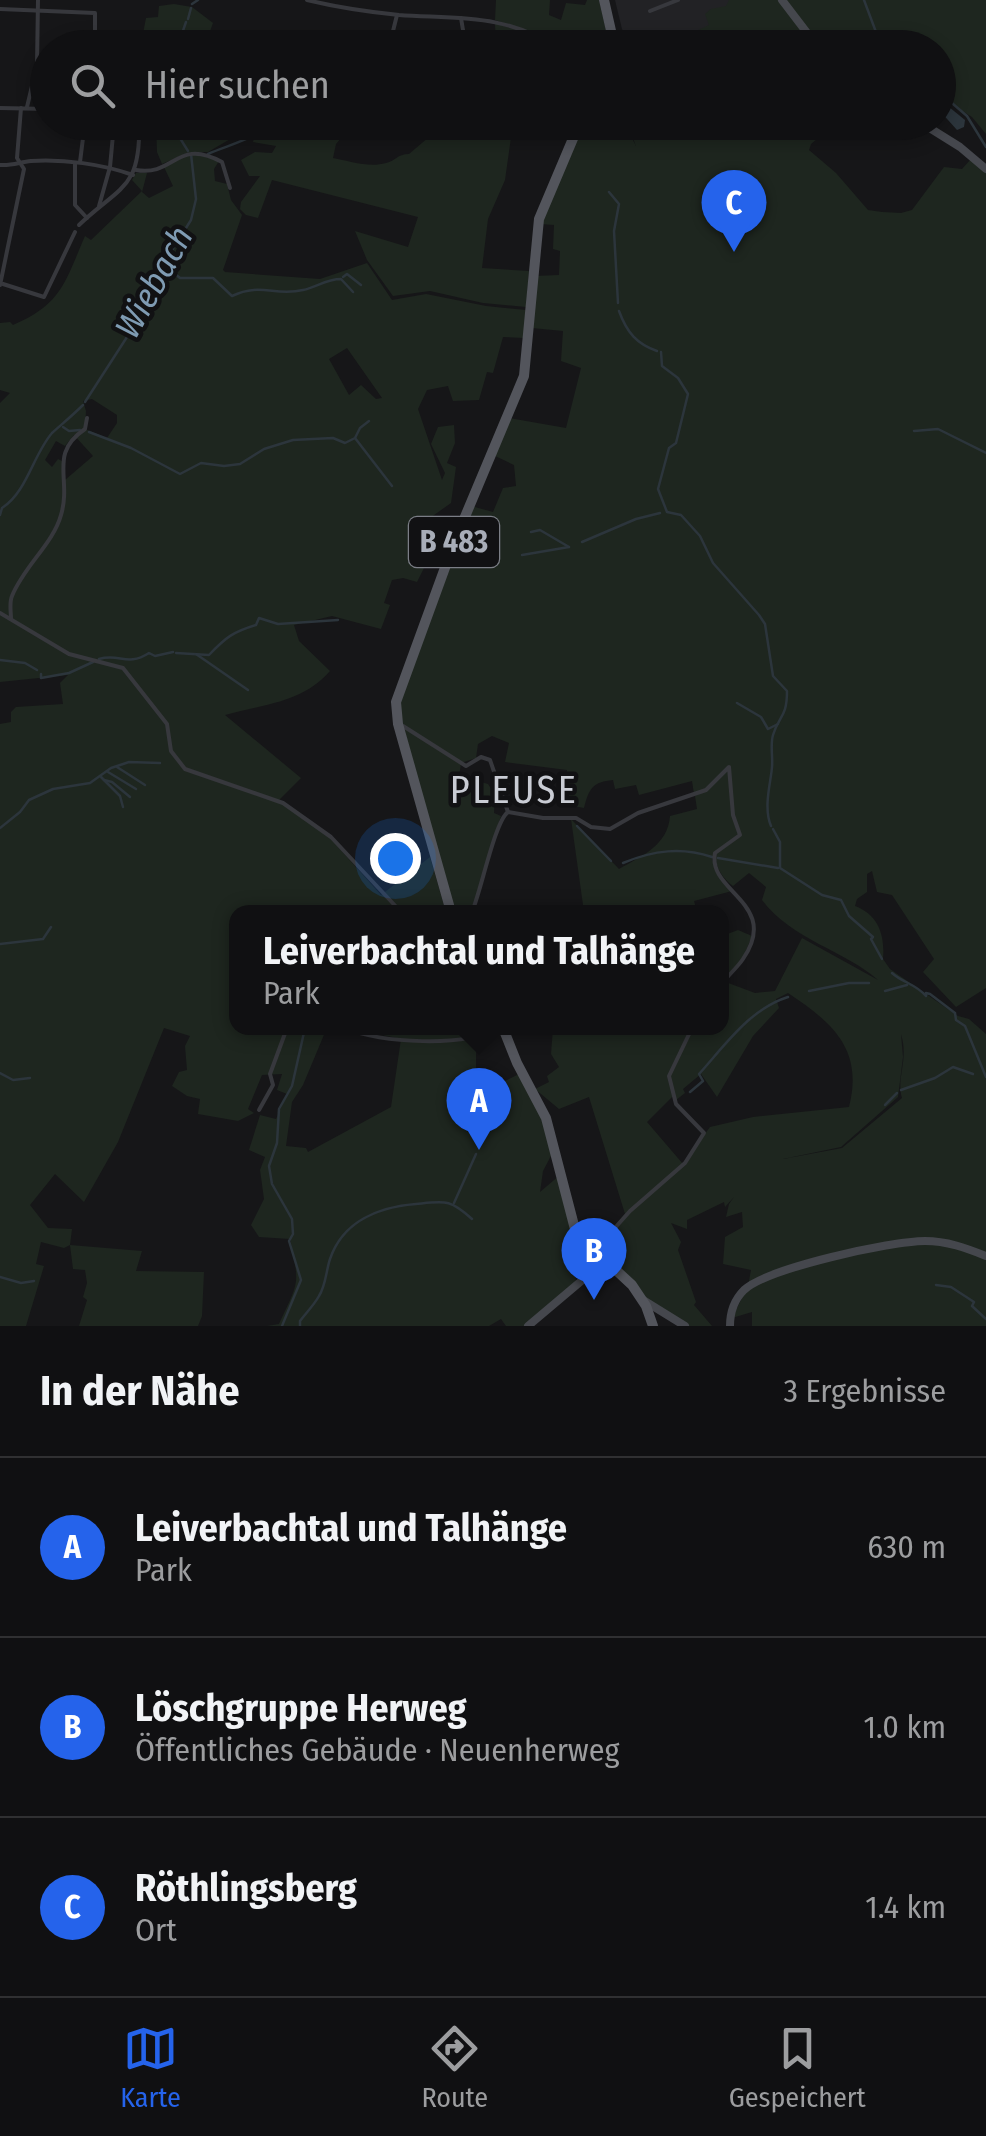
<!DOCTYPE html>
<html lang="de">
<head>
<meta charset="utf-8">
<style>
  :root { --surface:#101012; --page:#19191b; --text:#f1f3f6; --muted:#9c9d9f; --line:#303032; --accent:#2563eb }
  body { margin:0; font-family:"Fira Sans Condensed",sans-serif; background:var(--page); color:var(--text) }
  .you { position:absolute; left:395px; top:858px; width:35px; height:35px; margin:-25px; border:8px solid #fff; border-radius:50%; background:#1a73e8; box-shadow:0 0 0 15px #1a73e833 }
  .badge { display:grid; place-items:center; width:65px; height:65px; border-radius:50%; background:var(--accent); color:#fff; font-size:32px; font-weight:700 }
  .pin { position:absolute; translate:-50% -82px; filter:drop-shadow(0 2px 5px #0008) }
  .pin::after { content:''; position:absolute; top:52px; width:35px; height:30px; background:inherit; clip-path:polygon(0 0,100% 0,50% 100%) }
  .popup { position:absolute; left:229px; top:905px; width:500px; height:130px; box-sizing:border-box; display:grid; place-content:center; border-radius:20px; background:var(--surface); filter:drop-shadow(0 2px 8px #0005); font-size:32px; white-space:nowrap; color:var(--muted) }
  .popup b { font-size:38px; color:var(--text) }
  .popup::after { content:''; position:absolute; left:50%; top:100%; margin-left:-20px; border:20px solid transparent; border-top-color:var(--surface) }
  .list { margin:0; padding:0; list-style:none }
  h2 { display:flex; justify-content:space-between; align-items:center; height:130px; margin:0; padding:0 40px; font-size:42px }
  h2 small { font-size:32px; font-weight:400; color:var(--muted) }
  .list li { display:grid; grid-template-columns:65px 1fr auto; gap:30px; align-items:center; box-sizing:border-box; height:180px; padding:0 40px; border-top:2px solid var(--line) }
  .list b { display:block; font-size:38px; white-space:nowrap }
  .list p { margin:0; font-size:32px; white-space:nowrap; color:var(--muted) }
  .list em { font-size:32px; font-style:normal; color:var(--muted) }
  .icon { flex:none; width:55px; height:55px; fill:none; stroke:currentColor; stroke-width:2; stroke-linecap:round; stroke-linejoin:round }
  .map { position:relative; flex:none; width:986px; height:1326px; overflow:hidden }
  .search { position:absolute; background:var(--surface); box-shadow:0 5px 15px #0003; left:30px; right:30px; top:30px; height:110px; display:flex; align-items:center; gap:25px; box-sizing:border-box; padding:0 35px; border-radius:55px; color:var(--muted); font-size:38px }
  .sheet { height:670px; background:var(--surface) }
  nav { display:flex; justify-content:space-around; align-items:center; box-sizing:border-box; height:140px; border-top:2px solid var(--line); background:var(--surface); font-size:28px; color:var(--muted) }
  nav a { display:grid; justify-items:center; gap:5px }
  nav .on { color:var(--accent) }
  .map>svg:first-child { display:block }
  .built { fill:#222225 }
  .green { fill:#1e261f; fill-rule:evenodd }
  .water { fill:#2c353c }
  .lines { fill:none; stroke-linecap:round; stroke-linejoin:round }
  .stream { stroke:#2c353c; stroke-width:2.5 }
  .street { stroke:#37383d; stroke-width:4 }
  .secondary { stroke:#45474d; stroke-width:8 }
  .primary { stroke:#53555c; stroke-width:10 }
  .labels { text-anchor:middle; stroke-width:9; stroke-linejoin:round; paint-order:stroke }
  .shield { fill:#111113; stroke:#7b7e86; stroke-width:2.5 }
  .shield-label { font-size:30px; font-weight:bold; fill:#a8adb8 }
  .water-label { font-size:35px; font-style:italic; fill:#7f9bb3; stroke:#111113 }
  .quarter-label { font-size:38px; letter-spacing:2.5px; fill:#c9ccd4; stroke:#111113 }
</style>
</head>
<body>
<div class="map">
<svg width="986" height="1326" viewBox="0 0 986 1326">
  <rect width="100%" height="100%" fill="#161618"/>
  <path class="built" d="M615,0H753L754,7L661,47L631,48L622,29Z"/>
  <g class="green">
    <path d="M496,0H550L549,15L561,20L566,3L585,5L587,0H599L606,30V47H557L544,37L495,20Z"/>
    <path d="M729,0H780L806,35L831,48H661L709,25L705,14L711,9L726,6Z"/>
    <path d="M784,0H986V134L972,117L939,96L938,48L839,47L815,38Z"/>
    <path d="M174,4L192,7L213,23L208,37L212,47H123V41L141,44L146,18L158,17L159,6Z"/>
    <path d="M495,23L540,38V47H496Z"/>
    <path d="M317,33L319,43H331L332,47H241L280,36Z"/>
    <path d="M156,123H354L336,144L333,158C349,161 369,168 386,163C396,161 397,154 409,154L429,137L444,136L454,123H513L505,180L488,219L482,268L529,271L526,307L483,303L430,291L393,296L367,260L355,231L408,247L418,217L272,180L258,218L246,215L240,209L241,202L260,176H249L241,160L255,152L272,153L276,146L253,142L255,135L232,138L208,152H191L219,161L214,169L215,181L227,184L231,200L242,215L223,270L225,272L320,279L367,263L392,300L426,294L486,306L526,310L524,338L503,337L493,373L487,372L479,400L453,401L448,386L427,390L418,409L442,480L445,473L431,444L438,427L454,425L455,443L447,463L456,467L451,503L413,530L426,564L417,582L403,578L392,580L384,603L390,605L381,629L332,616L294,625L299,641L330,671C302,703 264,704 225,715L301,778L279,800L329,837L381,895L430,857L446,912H402L384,896L399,912H236V1028L326,1030L303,1085L292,1102L286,1146L306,1148L308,1152L391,1107L401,1039L351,1028H476V1087H493L521,1073L537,1101L554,1150L543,1171L540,1192L560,1175L575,1233L564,1237L568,1257L575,1265L576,1283L526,1326H506L501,1319L489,1326H267L279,1324C299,1281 300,1285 290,1239L259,1237L251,1225L264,1199L260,1170L265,1157L249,1150L260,1115L276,1119L287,1094L277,1090L282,1074L262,1075L248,1109L254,1113L238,1121L198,1114L200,1099L187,1096L172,1086L179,1072L187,1070L185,1046L190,1036L164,1028L118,1142L84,1202L55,1174L30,1205L48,1228L72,1229L70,1245L142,1251L136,1271L204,1272L202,1316L198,1326H79L87,1300L83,1297L87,1283L85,1270L73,1269L70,1245L64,1248L41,1242L36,1264L44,1266L26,1326H0V724L11,722V712L16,707L63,704L60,683L68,675L0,682V403L10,393L0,390V323L10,322L13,325C62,304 65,282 85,236L91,240L142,191L132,180L136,173H147L142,192L149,198L173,186L164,167L187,153L162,164L157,152ZM347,348L382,398L376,399L361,385L349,395L329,359ZM92,399L117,415V423L107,438L85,429L86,411L83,401ZM74,435L93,456L65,480L62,461L58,459L52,467L45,460L56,441L65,446Z"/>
    <path d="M582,123H624L636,146L627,123H836L811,144L809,150L836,173L868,210L882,212L901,213L912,210L944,167L962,169L971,159L986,171V988L956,1007L923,972L934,959L892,895L877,892L872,871L867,874V892L857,899L855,906C879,915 885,936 883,959L890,969L958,1016L969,1019L986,1034V1326H752V1312L732,1318L748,1286L751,1270L723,1264L725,1237L743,1227L742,1212L726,1217L729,1204L734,1197L725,1207L724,1202L687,1220V1229L671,1223L681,1242L678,1250L696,1302L694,1305L712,1326H686L654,1305L594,1252L625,1214L589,1097L559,1109L535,1089L549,1082L547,1076L559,1067L551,1054L553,1028H722V936L738,930L752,936L743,958L723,981L755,993L775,991L802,938L878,980C846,951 792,940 762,900L766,887L749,873L733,886C722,878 716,868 715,854L712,859L717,872L732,891L694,901L697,912H584L571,819L619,869C642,856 668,845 670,816L697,809L695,796L703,792L694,794L692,781L639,795L636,785L615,789L613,780C593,782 589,788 584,808L563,804L567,770L505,762L509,743L492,736L478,744L476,758L461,763L459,777L469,780L468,788L479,790L481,782L488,784L495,795L494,813L501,816L471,912H454L398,706L471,506L493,512L503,488L516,486L514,465L493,455L509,418L566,428L581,368L561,361L563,331L532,328L535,276L559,275L560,251L553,249L554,225L540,224ZM788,993C831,1022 864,1048 849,1107L753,1117L710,1127L683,1164L647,1122L674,1095L676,1100L685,1093L683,1089L701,1074L717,1097L753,1036L779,1008L776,999ZM901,1034C909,1059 896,1079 902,1098L842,1148L783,1159L841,1147L898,1097L903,1057Z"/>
  </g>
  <path class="water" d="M938,98L965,120L964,127L957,130L939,110Z"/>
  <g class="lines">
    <g class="stream">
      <path d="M864,0L882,48"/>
      <path d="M192,4L198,0"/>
      <path d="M188,19L191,8"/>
      <path d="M177,48L186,22"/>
      <path d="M938,91L967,116L986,147"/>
      <path d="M170,122L188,151"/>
      <path d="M208,154C231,144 253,140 273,122"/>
      <path d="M609,192L619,204L614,231L618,303"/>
      <path d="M163,264L180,278H213L232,296C261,282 275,297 303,290C317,287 326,279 341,279L353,292"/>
      <path d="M343,277L347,274L361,285"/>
      <path d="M619,311C627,333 637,344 657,351"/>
      <path d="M661,352L662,366L678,378L688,394L676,443L669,448L658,489L667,512L681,515L700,536L713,563L759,615L765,624L773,676L787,691C787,718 779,715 773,735C770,745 773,756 772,767C771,782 763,807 771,826"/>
      <path d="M85,402L127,337L157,274L191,220L196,199L191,154"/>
      <path d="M63,427L69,431L80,430"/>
      <path d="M914,431L938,429L986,453"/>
      <path d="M89,432L131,448L180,474L201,463L224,466L240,464L264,449L293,440L333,438L345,443L355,438L392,486"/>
      <path d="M355,438L360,428L369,421"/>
      <path d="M0,515L2,508C27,492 33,455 52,433C62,424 73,415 83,405"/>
      <path d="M531,532L540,530L569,547"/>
      <path d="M582,542L636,519L660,513"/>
      <path d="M522,555L569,547"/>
      <path d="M176,653L209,655C226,637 233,632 256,625L259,618L278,624L338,620"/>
      <path d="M196,654L248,690"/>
      <path d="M99,659C120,653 127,667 149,653L155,656L173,652"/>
      <path d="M0,660L25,663L37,670"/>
      <path d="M41,674V678L69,673L93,662"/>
      <path d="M737,703L761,717L768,729L778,724"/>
      <path d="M117,767L145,785"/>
      <path d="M108,772L136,789"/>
      <path d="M101,777L120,796L123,807"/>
      <path d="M104,780L112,782L130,797"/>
      <path d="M577,826L611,861"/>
      <path d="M0,828L20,812L29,800L53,789L90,783L111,768L129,762L160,763"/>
      <path d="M773,829L780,842V868L822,895L841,900L849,916L873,937L871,939L882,959"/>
      <path d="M718,858L778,868"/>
      <path d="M623,863C654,850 682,847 712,857"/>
      <path d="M0,944L43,939L51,927"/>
      <path d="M892,973C903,983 916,984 926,996V993L930,994L955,1013L956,1020L965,1026L986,1077"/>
      <path d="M809,991L849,983H869"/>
      <path d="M885,991L907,985"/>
      <path d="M0,1073L13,1080L30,1078"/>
      <path d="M901,1090L935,1078L953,1067L973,1074"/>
      <path d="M690,1092L703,1081L699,1074C726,1044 750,1009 788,997"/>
      <path d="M885,1105L897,1093"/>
      <path d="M454,1203L476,1154"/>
      <path d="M0,1277L21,1283L34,1281"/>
      <path d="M936,1285L951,1287L974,1302L972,1306L986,1319"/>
      <path d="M282,1326L301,1280L289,1241L293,1234L292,1219L272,1184L269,1166L277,1143L279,1109L292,1086L305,1028"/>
      <path d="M300,1326V1321C306,1313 314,1305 319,1296C326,1285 326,1271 330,1259C343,1221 379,1207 416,1204C446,1201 450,1199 472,1219"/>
    </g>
    <g class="street">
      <path d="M307,0C336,7 369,12 399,15C453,19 508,13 555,48"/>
      <path d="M0,9L95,13V48"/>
      <path d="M650,11L678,0"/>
      <path d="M461,18L466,48"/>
      <path d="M391,39L397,15"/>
      <path d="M350,47L391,41L466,43"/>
      <path d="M27,107L37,65L38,0"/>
      <path d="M0,108L48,109"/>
      <path d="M80,162L85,122"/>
      <path d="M75,164V205L87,218"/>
      <path d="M0,165C12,166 20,162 31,161C64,159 102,164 133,175"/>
      <path d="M136,170C175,177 176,137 222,162L230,188"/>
      <path d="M99,206L110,167L114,124"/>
      <path d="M79,225C120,186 141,189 139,124L105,122"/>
      <path d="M3,284L44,297L75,232"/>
      <path d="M0,285L24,169L17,158L21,108"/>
      <path d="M0,613L69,654L123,668L167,724L171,751L185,769L283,803L331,837L401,912"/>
      <path d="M11,619C11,611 9,603 12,596C24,566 53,544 61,515C72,478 48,454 85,429L87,418"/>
      <path d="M403,726L466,766L481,757L490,760L508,812C495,821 481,891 472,912"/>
      <path d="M508,812L543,818H576L591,827L610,829L638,813L706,790L729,767L733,815L740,835L715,853C707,892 781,903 743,959C737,968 728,975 722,984"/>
      <path d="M344,1028C383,1043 462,1048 500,1028"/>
      <path d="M259,1110L273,1085L270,1074L287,1028"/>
      <path d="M597,1248L630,1211L685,1163L704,1133L676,1104L669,1076L692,1028"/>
    </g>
    <g class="secondary">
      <path d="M782,0L811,38L836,48"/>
      <path d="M920,122L960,147L986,169"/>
      <path d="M643,1300L685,1326"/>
      <path d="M528,1326L605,1261"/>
      <path d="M730,1326C730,1313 734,1300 744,1290C768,1268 891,1241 925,1241C947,1241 966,1248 986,1256"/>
    </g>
    <g class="primary">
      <path d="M604,0L612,35L611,48"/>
      <path d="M451,912L398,724L396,702L454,543L524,376L539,219L580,122"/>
      <path d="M503,1028L517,1063L546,1118L576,1233L632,1285L646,1306L653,1326"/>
    </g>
  </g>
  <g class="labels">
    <rect class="shield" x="409" y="517" width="90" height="50" rx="8"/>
    <g class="shield-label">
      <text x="454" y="552">B 483</text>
    </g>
    <g class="water-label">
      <text transform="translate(154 282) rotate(-61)" y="12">Wiebach</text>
    </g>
    <g class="quarter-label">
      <text x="514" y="803">PLEUSE</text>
    </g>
  </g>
</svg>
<div class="you"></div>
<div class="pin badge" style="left:479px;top:1150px">A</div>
<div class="popup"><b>Leiverbachtal und Talhänge</b>Park</div>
<div class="pin badge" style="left:594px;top:1300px">B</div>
<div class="pin badge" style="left:734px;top:252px">C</div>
<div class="search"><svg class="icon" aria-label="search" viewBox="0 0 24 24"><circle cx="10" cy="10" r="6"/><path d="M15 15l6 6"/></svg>Hier suchen</div>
</div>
<section class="sheet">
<h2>In der Nähe<small>3 Ergebnisse</small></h2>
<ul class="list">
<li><span class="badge">A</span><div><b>Leiverbachtal und Talhänge</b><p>Park</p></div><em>630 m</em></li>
<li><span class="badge">B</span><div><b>Löschgruppe Herweg</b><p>Öffentliches Gebäude · Neuenherweg</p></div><em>1.0 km</em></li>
<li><span class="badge">C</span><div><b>Röthlingsberg</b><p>Ort</p></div><em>1.4 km</em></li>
</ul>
</section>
<nav>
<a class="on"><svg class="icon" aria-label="map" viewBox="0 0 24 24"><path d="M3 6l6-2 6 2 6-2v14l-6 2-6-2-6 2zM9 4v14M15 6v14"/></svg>Karte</a>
<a><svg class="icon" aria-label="directions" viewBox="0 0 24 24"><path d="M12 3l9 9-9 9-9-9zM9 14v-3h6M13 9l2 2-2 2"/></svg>Route</a>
<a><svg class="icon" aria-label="saved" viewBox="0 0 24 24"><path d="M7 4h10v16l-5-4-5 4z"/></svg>Gespeichert</a>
</nav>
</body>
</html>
